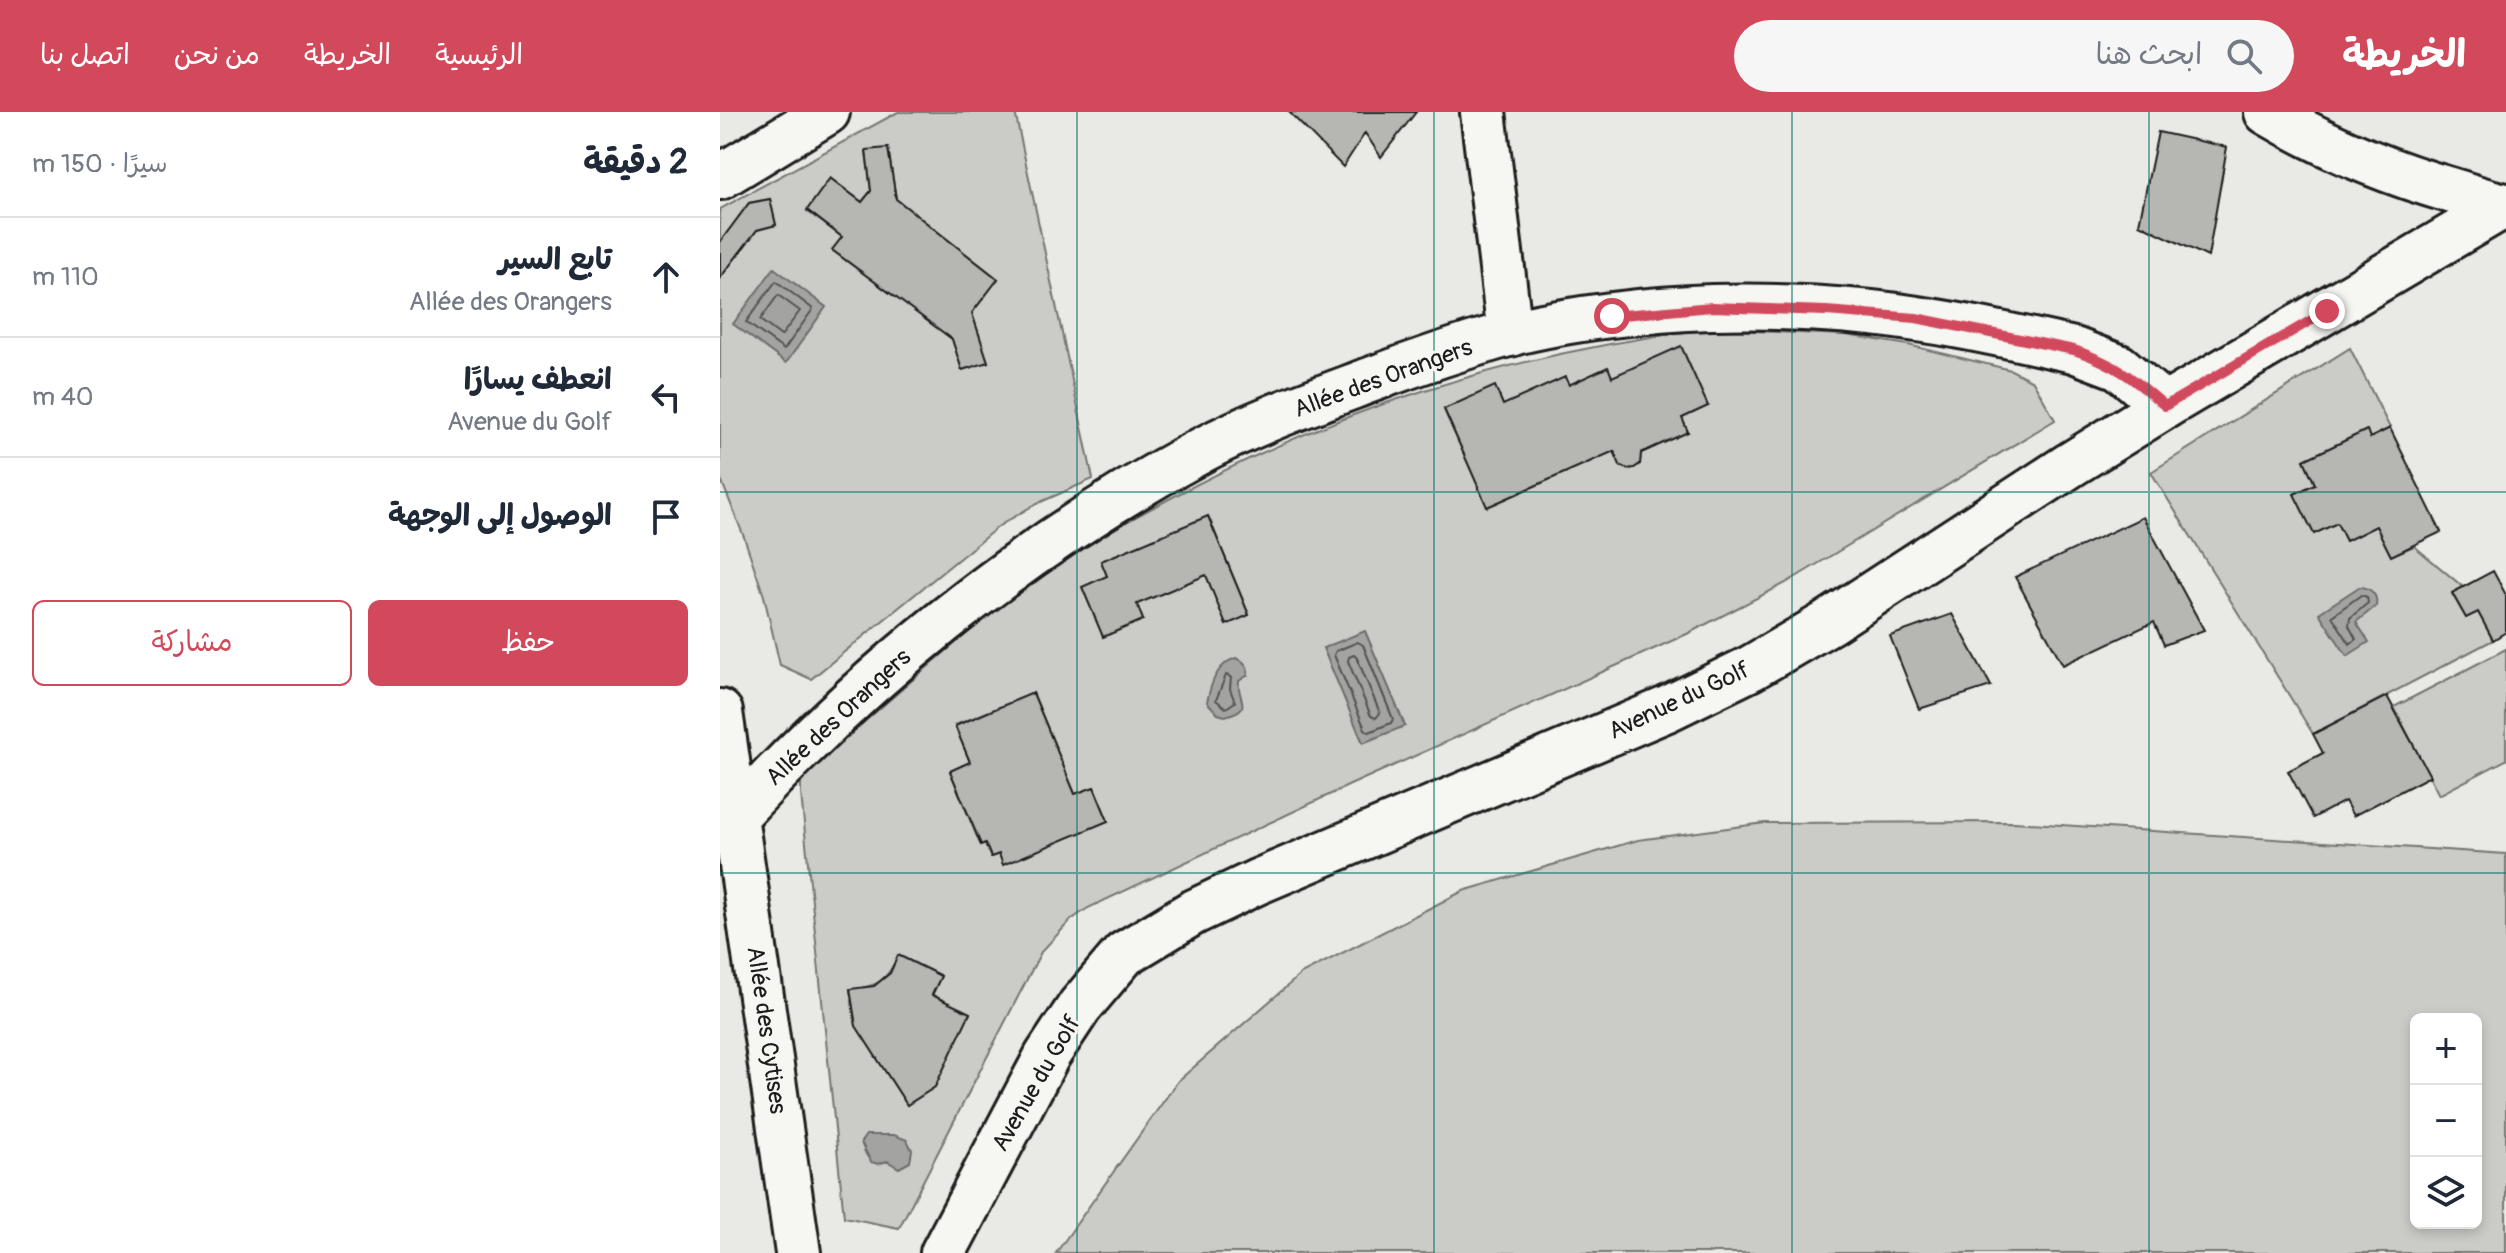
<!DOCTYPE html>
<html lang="ar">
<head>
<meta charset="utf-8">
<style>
  :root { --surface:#fff; --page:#f6f6f7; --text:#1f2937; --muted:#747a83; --line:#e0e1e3; --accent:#d1495b }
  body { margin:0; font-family:Pangolin,"Playpen Sans Arabic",sans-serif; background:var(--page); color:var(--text); direction:rtl }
  .controls { position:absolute; right:24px; bottom:24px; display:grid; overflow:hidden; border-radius:12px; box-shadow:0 4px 12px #0003 }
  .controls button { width:72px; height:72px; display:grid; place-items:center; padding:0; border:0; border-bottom:2px solid var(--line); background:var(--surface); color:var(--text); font:40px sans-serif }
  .stop { position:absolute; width:24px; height:24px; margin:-18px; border:6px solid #d1495b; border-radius:50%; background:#fff }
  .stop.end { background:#d1495b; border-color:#fff; box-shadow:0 2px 8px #0008 }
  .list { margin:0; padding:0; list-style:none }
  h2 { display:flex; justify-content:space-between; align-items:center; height:104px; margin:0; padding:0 32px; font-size:34px }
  h2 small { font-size:26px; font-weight:400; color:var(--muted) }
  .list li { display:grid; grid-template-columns:52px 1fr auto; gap:24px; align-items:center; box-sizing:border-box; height:120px; padding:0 32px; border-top:2px solid var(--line) }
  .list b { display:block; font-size:30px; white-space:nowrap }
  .list p { margin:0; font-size:26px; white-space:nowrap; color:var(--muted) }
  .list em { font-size:26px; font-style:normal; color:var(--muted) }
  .actions { display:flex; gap:16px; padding:24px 32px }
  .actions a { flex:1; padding:18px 0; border:2px solid var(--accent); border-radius:12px; text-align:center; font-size:28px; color:var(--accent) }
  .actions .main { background:var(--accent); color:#fff }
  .icon { flex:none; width:44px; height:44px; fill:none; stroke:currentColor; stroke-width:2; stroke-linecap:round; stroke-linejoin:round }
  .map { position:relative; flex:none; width:1786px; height:1141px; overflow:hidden; direction:ltr }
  header { display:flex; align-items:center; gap:48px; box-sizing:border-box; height:112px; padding:0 40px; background:var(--accent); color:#fff }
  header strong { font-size:38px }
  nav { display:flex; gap:44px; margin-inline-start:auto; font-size:28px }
  .search { width:560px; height:72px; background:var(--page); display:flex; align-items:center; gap:20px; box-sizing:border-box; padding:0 28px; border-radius:44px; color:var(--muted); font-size:30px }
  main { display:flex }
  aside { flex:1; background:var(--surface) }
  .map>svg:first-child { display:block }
  .green { fill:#cbcbc7; stroke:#747472; stroke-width:2; fill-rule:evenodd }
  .water { fill:#a3a3a1; stroke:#6d6d6c; stroke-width:2 }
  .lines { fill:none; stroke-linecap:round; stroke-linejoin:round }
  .shore { stroke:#525251; stroke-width:2 }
  .building { fill:#b6b6b3; stroke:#1c1c1c; stroke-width:2 }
  .minor-casing { stroke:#1c1c1c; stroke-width:50 }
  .minor { stroke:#f6f6f2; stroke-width:44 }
  .route { stroke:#d1495b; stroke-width:10 }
  .grid { fill:none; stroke:#0f766e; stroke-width:2; stroke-opacity:0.55 }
  .labels { text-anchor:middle; stroke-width:6; stroke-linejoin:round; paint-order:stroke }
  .street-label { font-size:24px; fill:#1c1c1c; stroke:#f6f6f2 }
</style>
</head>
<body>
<header>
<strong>الخريطة</strong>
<div class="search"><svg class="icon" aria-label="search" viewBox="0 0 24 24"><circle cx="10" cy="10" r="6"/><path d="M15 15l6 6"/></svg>ابحث هنا</div>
<nav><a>الرئيسية</a><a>الخريطة</a><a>من نحن</a><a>اتصل بنا</a></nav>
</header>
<main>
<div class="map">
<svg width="1786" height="1141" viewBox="0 0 1786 1141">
  <rect width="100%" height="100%" fill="#e9e9e5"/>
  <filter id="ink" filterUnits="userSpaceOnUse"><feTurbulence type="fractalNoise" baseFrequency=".0125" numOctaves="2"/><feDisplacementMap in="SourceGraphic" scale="16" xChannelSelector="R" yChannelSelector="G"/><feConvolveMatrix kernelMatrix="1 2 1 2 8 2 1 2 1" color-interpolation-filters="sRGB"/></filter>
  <g filter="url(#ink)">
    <g class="green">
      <path d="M178,0H295L373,367L314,393L279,414L91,567L60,553L44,484L24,425L0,365V166L37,118L56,113L50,87L29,91L0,130V97ZM168,36L176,87L278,167L252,201L268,250L242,258L232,227L112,138L122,125L87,99L110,67L142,90L151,79L146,39Z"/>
      <path d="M987,217L1126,223L1188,233L1291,258L1313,269L1335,308L1066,471L967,522L630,673L368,796L351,808L321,840L179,1116L124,1105L81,682V672L85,661C157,600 228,535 302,476C347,441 397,415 447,388C617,296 794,241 987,217ZM888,255L892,265L988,294L962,306L968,320L921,341L920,352C905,364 899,351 894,339L768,395L724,298L775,275L783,293L849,273ZM488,404L529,503L506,513L486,463L417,492L423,508L383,525L387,464L381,449ZM313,581L355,682L374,675L388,709L283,752L279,742L271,745L265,731L260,732L230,659L250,650L235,613ZM178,844L221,864L212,883L250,902L187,992L136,914L130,878C158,874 166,870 178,844ZM152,1023L158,1024L172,1051C150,1045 150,1056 141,1030Z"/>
      <path d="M1630,236L1670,316L1650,326L1646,318L1584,348L1595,372L1575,383L1594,422L1617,411L1626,429L1656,414L1671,444L1694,434L1743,475L1732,482L1746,506L1758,500L1773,528L1593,622L1431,360Z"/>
      <path d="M1786,537V648L1719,683L1674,595Z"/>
      <path d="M1294,710L1786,742V1141H336L458,969L581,862L743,779L918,728L1045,711ZM1696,907H1756V1111H1696Z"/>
    </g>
    <g class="water">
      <path d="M54,156L106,195L66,251L13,212Z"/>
      <path d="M1639,475C1651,475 1658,483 1656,494L1636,510L1649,530L1627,544L1599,501Z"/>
      <path d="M645,519L685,614L643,631L603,536Z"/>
      <path d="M516,546C524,549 529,554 528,563L519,569C516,588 536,596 505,604L498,602L487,590C491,571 497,552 516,546Z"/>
      <path d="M146,1023H174L187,1028L192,1038L190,1050L179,1056L167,1049L158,1052L151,1050L141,1030Z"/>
    </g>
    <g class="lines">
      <g class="shore">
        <path d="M56,169L93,197L64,238L26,210Z"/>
        <path d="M58,183L80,199L61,224L40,208Z"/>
        <path d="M1641,483L1647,485L1648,491L1630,506L1629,514L1636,527L1630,532L1612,504Z"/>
        <path d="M638,530L643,533L673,607L671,611L649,620L645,617L614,543L616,539Z"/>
        <path d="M634,543L637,546L660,601L656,606L651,604L628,549L629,545Z"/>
        <path d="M506,563L511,565L510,577L515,590L506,596L496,588Z"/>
      </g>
    </g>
    <g class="building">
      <path d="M569,0H696L661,45L645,21L623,55Z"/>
      <path d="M1438,20L1507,35L1488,145L1419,112Z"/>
      <path d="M168,36L176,87L278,167L252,201L268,250L242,258L232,227L112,138L122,125L87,98L110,66L142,90L151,79L146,38Z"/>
      <path d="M50,87L56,113L37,118L0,166V130L29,91Z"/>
      <path d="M961,234L988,294L962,306L968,320L921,341L920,352L914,356L907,357L900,353L894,339L767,395L724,297L775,274L783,293L845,265L849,273L888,255L892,265Z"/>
      <path d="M1670,316L1721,420L1671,444L1656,414L1626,429L1617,411L1594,422L1574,382L1595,372L1584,348L1647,318L1650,326Z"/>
      <path d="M488,404L529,503L506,513L486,463L417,492L423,508L383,525L362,475L387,464L381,449Z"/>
      <path d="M1423,405L1484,518L1444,533L1434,510L1343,553L1295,465Z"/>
      <path d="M1773,459L1786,483V520L1773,528L1758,500L1746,506L1732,481Z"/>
      <path d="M1232,502L1271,574L1199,597L1170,524Z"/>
      <path d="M313,581L355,682L374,675L388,709L283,753L279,742L271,745L265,731L261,733L230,659L250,650L235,614Z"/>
      <path d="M1667,584L1710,664L1633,704L1625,689L1593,706L1568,659L1603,641L1593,622Z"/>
      <path d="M178,843L221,864L212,883L250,901L215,975L187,993L136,914L130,877L154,874L170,861Z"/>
    </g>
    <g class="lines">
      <defs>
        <g id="minor">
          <path d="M763,0L790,222"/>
          <path d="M1547,0C1606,35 1667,60 1733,79C1750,84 1768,91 1786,94"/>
          <path d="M0,65L107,0"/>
          <path d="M0,600L78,1141"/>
          <path d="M0,721C137,569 300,435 482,338C535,310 594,289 650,268C695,251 742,235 788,222C848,206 930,197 992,195C1055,193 1135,197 1197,207C1250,214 1302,227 1354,238L1399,255L1445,294"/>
          <path d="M223,1141L327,944L360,894L404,842L472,801L537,770L947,597L1031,556L1108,511L1350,353L1445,294L1783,94"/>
        </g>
      </defs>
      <use href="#minor" class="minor-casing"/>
      <use href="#minor" class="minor"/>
    </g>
  </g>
  <g class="lines" filter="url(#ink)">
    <path class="route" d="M892,204L992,195L1106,199L1196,206L1354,238C1396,252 1413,266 1445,294L1607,199"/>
  </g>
  <path class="grid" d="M357,0V1141M714,0V1141M1072,0V1141M1429,0V1141M0,380H1786M0,761H1786"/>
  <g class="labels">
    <g class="street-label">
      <text transform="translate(663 266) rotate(-20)" y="8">Allée des Orangers</text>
      <text transform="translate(959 588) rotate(-25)" y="8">Avenue du Golf</text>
      <text transform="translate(118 605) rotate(-43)" y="8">Allée des Orangers</text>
      <text transform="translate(47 918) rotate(82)" y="8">Allée des Cytises</text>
      <text transform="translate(316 971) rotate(-60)" y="8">Avenue du Golf</text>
    </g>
  </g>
</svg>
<div class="controls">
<button>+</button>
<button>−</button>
<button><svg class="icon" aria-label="layers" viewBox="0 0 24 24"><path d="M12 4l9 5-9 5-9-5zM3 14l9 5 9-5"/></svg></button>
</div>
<div class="stop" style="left:892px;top:204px"></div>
<div class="stop end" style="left:1607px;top:199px"></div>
</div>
<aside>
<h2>2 دقيقة<small>سيرًا · 150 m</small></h2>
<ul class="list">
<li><svg class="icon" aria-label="ahead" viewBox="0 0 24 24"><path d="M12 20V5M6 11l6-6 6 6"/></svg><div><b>تابع السير</b><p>Allée des Orangers</p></div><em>110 m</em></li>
<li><svg class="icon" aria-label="left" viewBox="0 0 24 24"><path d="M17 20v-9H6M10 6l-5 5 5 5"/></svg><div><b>انعطف يسارًا</b><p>Avenue du Golf</p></div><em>40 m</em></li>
<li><svg class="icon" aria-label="arrive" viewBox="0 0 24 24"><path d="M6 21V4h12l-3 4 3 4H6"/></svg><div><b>الوصول إلى الوجهة</b></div></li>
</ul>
<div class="actions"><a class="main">حفظ</a><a>مشاركة</a></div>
</aside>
</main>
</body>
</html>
